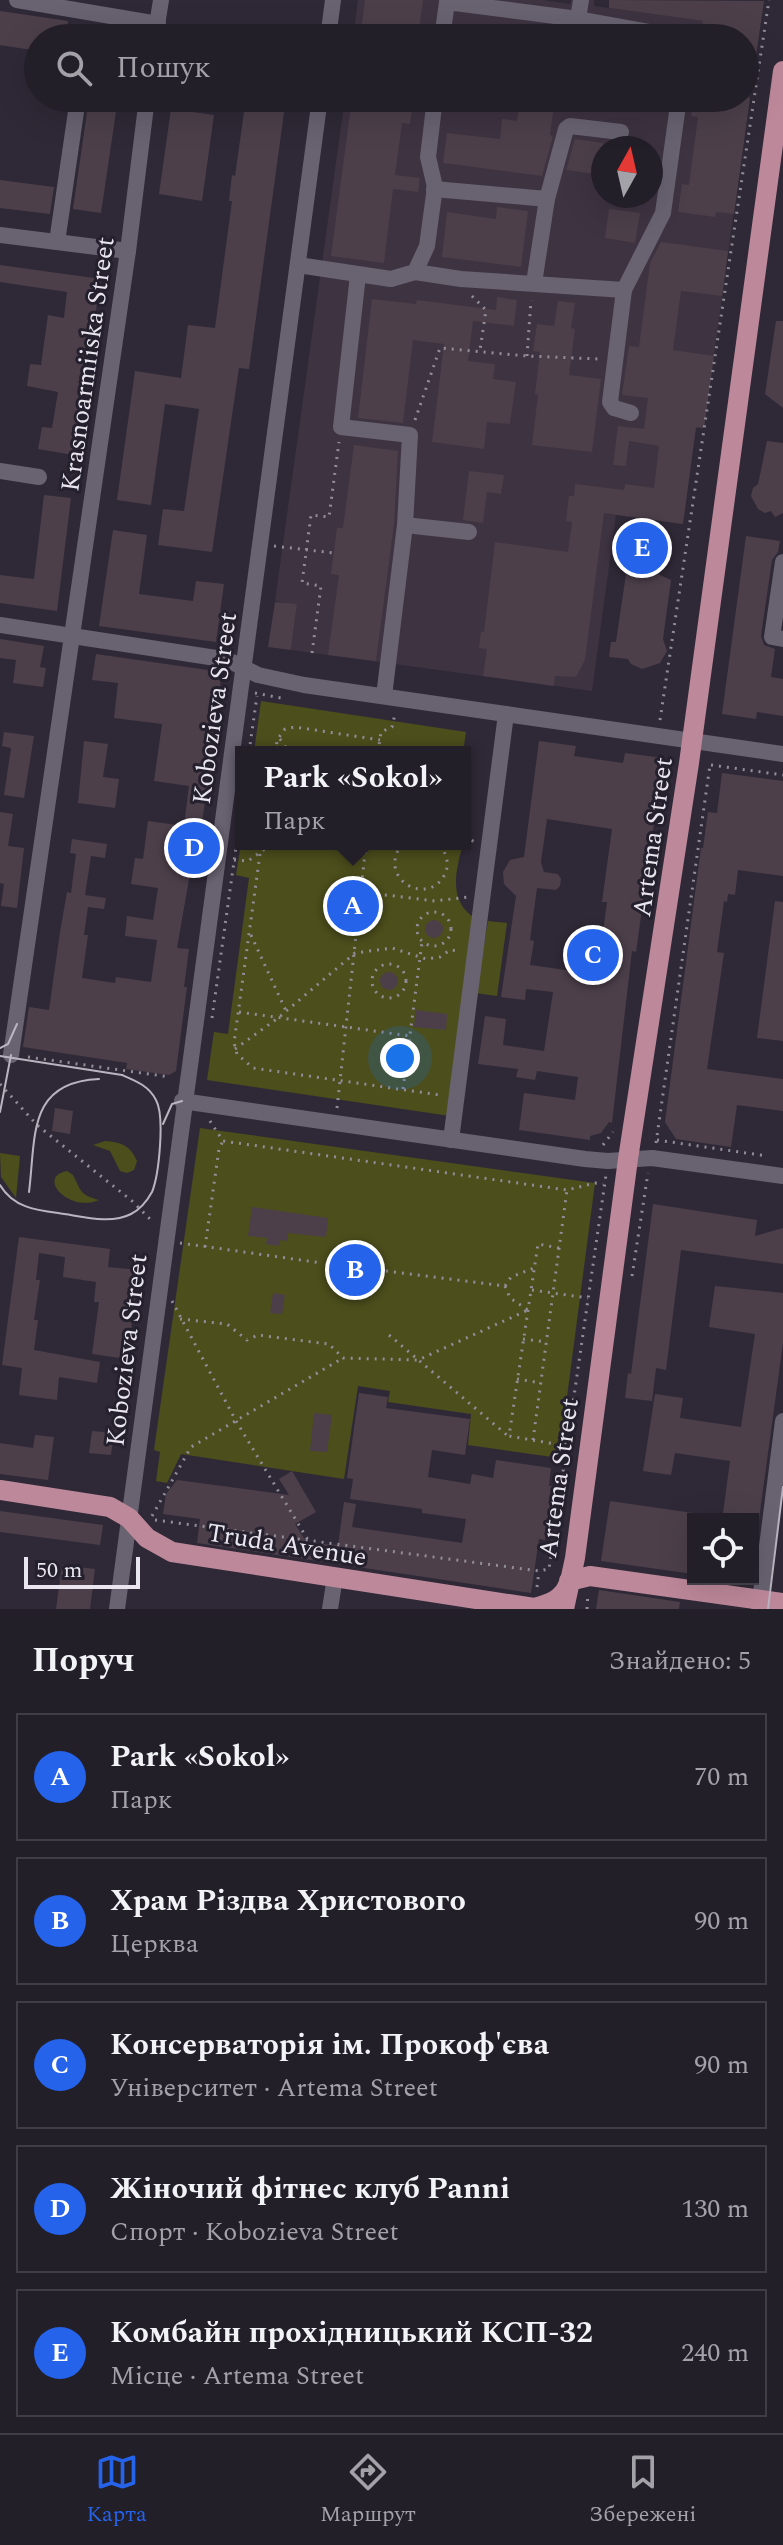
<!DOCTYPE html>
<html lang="uk">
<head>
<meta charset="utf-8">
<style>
  :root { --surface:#231f29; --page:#2b2731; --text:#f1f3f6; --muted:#a3a2a8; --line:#403d46; --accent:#2563eb }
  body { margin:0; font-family:Spectral,serif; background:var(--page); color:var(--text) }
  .controls { position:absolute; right:24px; bottom:24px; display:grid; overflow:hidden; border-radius:0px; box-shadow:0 8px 32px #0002 }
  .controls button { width:72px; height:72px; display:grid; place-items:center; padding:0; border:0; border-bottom:2px solid var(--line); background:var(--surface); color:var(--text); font:40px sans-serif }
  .compass { position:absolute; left:591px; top:136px; width:72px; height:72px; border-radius:50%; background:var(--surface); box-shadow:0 8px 32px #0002; rotate:8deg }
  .scale { position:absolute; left:24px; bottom:20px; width:116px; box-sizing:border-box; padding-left:8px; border:4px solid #e9e6ef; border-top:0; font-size:22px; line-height:28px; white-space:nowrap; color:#e9e6ef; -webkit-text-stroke:6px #25202d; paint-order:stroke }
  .you { position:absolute; left:400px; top:1058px; width:28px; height:28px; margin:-20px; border:6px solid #fff; border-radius:50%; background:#1a73e8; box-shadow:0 0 0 12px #1a73e833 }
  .badge { display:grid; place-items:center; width:52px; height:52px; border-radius:50%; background:var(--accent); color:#fff; font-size:26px; font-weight:700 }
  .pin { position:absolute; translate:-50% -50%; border:4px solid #fff; box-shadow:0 2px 8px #0006 }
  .popup { position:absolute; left:235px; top:746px; width:236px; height:104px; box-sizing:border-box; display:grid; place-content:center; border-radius:0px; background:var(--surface); filter:drop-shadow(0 2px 6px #0005); font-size:26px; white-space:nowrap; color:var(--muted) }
  .popup b { font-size:30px; color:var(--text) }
  .popup::after { content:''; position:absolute; left:50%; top:100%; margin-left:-16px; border:16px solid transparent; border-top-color:var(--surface) }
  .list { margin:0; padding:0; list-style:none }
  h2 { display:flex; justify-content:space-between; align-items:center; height:104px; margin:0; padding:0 32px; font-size:34px }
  h2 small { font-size:26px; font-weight:400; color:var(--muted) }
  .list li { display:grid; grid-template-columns:52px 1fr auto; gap:24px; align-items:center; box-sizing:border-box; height:128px; margin:0 16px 16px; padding:0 16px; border:2px solid var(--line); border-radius:0px }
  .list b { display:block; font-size:30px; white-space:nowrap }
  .list p { margin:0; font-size:26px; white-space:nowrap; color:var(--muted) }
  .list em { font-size:26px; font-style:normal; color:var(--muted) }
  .icon { flex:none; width:44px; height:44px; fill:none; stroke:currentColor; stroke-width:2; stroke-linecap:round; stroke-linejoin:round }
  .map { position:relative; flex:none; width:783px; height:1609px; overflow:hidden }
  .search { position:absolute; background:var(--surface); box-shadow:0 8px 32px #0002; left:24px; right:24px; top:24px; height:88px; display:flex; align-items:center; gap:20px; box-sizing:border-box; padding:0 28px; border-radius:44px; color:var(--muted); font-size:30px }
  .sheet { height:824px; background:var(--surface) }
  nav { display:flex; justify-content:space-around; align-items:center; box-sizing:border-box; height:112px; border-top:2px solid var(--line); background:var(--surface); font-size:22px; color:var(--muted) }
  nav a { display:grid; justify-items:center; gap:4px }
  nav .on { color:var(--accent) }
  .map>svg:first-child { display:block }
  .education { fill:#3e3341; fill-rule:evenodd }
  .green { fill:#4c4e1c }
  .building { fill:#4c3f4a; fill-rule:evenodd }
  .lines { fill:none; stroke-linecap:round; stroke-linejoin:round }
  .path { stroke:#928e99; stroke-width:3; stroke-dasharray:2 6; stroke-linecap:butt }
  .minor { stroke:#686271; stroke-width:16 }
  .major { stroke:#bd889a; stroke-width:20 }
  .tram { stroke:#b9b5c0; stroke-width:2 }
  .labels { text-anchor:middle; stroke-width:6; stroke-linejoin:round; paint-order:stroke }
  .street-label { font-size:26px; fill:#e9e6ef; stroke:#25202d }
</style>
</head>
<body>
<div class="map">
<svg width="783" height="1609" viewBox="0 0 783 1609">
  <rect width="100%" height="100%" fill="#2f2937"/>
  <g class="education">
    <path d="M358,0H543L570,4L571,0H594V6L703,21L722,38H353Z"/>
    <path d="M745,41L757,43L704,428H696L683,524L616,515L592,691L291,650L297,605L275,601L345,98H745ZM603,148H651V196H603Z"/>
  </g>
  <g class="green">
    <path d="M261,701L466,732L463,752H254Z"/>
    <path d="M241,843L463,844C456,870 448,899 473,917L450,1116L207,1080L214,1032L228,1034L249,878L236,875Z"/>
    <path d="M488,921L507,923L497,996L476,993Z"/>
    <path d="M200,1128L595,1183L559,1458L468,1445L471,1414L388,1402L390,1391L358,1386L344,1479L181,1454L167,1483L156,1481L160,1452L154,1450Z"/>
    <path d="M105,1141C121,1142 131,1146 137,1161L134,1170L127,1173L120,1171L110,1151L93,1145Z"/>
    <path d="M0,1153L20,1156L16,1198L1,1177Z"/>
    <path d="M67,1171L73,1175C81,1190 79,1195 99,1200C69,1213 36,1177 67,1171Z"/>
  </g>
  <g class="building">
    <path d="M365,0H423L418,38H360Z"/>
    <path d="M609,0L764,1L753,77H745V38H709L701,35L703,21L609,8Z"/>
    <path d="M0,11L68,21L65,38H38V51L0,45Z"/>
    <path d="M89,98H118L101,213L73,209Z"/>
    <path d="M246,98H286L249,369L239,368L212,552L158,545L163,509L184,511L199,409L165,404L151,505L117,500L135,371L181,378L188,325L215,328L232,201H229L232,175L235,176Z"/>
    <path d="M352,98H405L404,106L412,107L410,124L402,123L395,175L420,178L418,192L393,189L384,263L331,256Z"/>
    <path d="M520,98H555L550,135L553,136L542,176L443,163L447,133L500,139L502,119L517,121Z"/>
    <path d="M694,98H750L734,214L716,212L715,217L678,212L682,184L689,185L698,117L691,116Z"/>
    <path d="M171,109L214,115L202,201L159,194Z"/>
    <path d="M575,139L603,143V175L566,170Z"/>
    <path d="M0,180L54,187L50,214L0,208Z"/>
    <path d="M497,207L528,211L521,267L442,257L447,212L496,219Z"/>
    <path d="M609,209L640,213L635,243L605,238Z"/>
    <path d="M661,242L728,251L722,296L681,291L673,350L714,356L704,428L696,427L683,524L604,513L585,660L576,677L555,676L554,686L483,676L487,649L479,648L481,632H484L495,542L568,552L572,522L566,521L569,496H574L575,484L624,490L625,484L654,488L659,446L629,441L626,466L613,465L618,426L644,429L648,398L622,395L629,346L639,347L650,263Z"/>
    <path d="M0,265L101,279L73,455L38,449L42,427L52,428L58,392L27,386L30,364L41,365L48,315L64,318L67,292L0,282Z"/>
    <path d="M497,297L517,300L514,326L473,321L468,361L495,364L493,379L516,382L510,424L487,422L484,449L432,442L444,344L413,340L403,423L358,418L372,299L416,304L417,300L496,310Z"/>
    <path d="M558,301L575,303L571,328L575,329L569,375L601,379L592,452L532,445L538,395L535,394L540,352L533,351L537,324L554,326Z"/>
    <path d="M776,321H783V408L765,394Z"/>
    <path d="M767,441L783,443V513L775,517L771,511L765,513L758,509L751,496L753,488L758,484Z"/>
    <path d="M354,445L398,451L394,524L376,661L328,655L339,575L331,574L337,528H343Z"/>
    <path d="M469,471L504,475L501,494L487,492L483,523L463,520Z"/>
    <path d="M44,495L71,498L57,611L0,603V575L34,579Z"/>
    <path d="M113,530L147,535L139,594L193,601L196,581L224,584L216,642L99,626Z"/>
    <path d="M746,536L780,541L778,552L772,560L761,636L764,645L775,649L771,677L783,679V716L757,712L756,719L722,714Z"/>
    <path d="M649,570L671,580L663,639L667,651L660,663L642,669L631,664L628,659L609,657L611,642H616L626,574L639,576L643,571Z"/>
    <path d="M275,602L297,604L291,650L268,647Z"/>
    <path d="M0,639L44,646L40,667L46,668L43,687L13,683L16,660L0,658Z"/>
    <path d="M96,654L222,672L202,823L199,822L177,948L189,949L184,987H187L176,1071L169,1075L126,1069L127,1063L23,1047L29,1007L49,1010L60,932L67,892L71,893L76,854L70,853L72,839L107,844L105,858L91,856L85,895L106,898L104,909L88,907L84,935H88L82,978L115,983L116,977L151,982L157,940L125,936L127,916L153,920L158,888L131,884L135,858L143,859L148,821L184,826L189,786L154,781L162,724L114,718L118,683L92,680Z"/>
    <path d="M4,732L34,736L24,798L4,795L11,748L2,746Z"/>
    <path d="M84,741L108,744L103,777L119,779L115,808L78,803Z"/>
    <path d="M539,741L576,746L574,756L623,763L625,753L663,758L636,952L632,951L612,1123L609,1122L601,1133L590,1136V1140L519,1130L524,1093L575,1100L578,1077L537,1071L535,1080L516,1077L518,1069L478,1064L485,1016L506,1019L503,1045L544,1051L553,992L526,989L525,1000L501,997L516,896L504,884L503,872L510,860L524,857ZM547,819L612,829L602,902H607L603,932L587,930L580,972L530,965L534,941L530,940L537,888L556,890L560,886L561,879L558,874L544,872L541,862Z"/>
    <path d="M722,773L783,781V876L738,870L735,895L728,894L727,902L724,901L717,952L724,953L707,1069L783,1079V1111L737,1105L731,1147L676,1139L665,1122L701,848H703L708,812L717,813Z"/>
    <path d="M0,812L13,814L8,846L24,848L17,908L1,906L4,884L0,883Z"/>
    <path d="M775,901L783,902V1041L757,1038Z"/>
    <circle cx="434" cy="929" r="9"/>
    <circle cx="389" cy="981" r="9"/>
    <path d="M416,1010L447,1014L446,1030L414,1027Z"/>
    <path d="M55,1108L73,1111L70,1134L52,1131Z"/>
    <path d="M653,1204L757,1220L755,1236L783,1228V1264L681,1250L666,1370L656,1368L652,1401L625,1398L628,1373L631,1374Z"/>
    <path d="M252,1207L328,1218L326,1237L288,1233L287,1241L280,1240L279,1246L266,1244L267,1238L248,1236Z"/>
    <path d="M19,1237L110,1249L108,1267L139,1270L127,1359L92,1354L99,1302H94L96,1282L63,1277L65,1257L39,1253L36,1280H40L34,1320H38L34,1350L100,1362L97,1383L59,1377L57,1400L19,1395L22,1368L2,1365Z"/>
    <path d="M347,1258L371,1261L375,1267L373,1280L368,1284L334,1277L336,1260L347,1261Z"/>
    <path d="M715,1286L783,1293V1343L759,1519L723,1513L730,1461L675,1453L671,1475L643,1471L655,1394L683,1398L680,1418L741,1427L755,1334L709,1327Z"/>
    <path d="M273,1293L285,1295L282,1314L270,1313Z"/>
    <path d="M359,1393L388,1397L386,1408L470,1419L465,1455L432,1450L428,1477L470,1484L472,1474L493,1478L496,1460L551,1468L549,1486H553L545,1540L539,1539L531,1593L197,1543L200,1519L163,1514L166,1494L177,1480L289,1495L279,1479L292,1471L316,1512L295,1524L307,1543L338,1545L344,1502L356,1504L352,1527L462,1543L466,1519L422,1513V1509L350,1499L353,1479L347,1478Z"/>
    <path d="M314,1413L332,1415L327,1452L310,1451Z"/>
    <path d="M92,1431L114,1433L111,1455L89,1453Z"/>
    <path d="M35,1435L54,1437L48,1480L0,1474V1443L33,1448Z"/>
    <path d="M610,1501L693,1513V1574L601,1561Z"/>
    <path d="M0,1511L103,1525L100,1545L0,1532Z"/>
    <path d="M62,1565L95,1569L90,1609H56Z"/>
    <path d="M599,1590L680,1602L679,1609H596Z"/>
  </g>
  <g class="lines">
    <g class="path">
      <path d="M472,296L486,310L480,350"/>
      <path d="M527,356L531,300"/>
      <path d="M415,420L440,348L527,356L599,359"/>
      <path d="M274,546L334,553"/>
      <path d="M312,653L321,586L302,583L311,515L329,517L339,442"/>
      <path d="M255,693L286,699"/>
      <path d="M660,720L769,0"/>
      <path d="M280,739L289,752"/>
      <path d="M380,749L400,752"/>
      <path d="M249,752L257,696"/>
      <path d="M276,752L277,740L285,729L295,727L380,740"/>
      <path d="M378,752L381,732L392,727L395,714"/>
      <path d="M711,765L783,775"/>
      <path d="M465,836L476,843"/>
      <path d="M402,844C376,879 428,908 445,874C450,863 446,853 439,844"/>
      <path d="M260,854L234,1043L237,1054L253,1068L440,1095"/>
      <path d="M234,860L248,861L272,844"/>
      <path d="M361,892L435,901L468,897"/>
      <circle cx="434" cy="929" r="17"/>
      <path d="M251,935L286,1011"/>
      <circle cx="389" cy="981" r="17"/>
      <path d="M239,1012L410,1036"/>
      <path d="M212,1018L241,812"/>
      <path d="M235,1049L278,1018L355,953L392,948L426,959L440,957L450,950L460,951"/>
      <path d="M28,1057L170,1077"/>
      <path d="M0,1084L37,1125L132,1201L151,1220"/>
      <path d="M403,1089L422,942"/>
      <path d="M337,1108L366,844"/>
      <path d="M210,1121L223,1141L567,1190L595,1183L603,1184"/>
      <path d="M657,1140L767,1156"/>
      <path d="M656,1143L710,765"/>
      <path d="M603,1145L613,1132"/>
      <path d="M180,1243L322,1263"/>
      <path d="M205,1247L219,1149L223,1141"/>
      <path d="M559,1248L538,1244L509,1436L561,1445L568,1441"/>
      <path d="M386,1271L505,1286L511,1277L534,1268"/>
      <path d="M632,1276L648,1173"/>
      <path d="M505,1286L510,1298L528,1310"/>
      <path d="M532,1290L588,1298"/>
      <path d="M172,1301L236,1421L308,1540"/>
      <path d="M180,1319L227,1324L247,1340L258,1335L329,1344L343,1358L418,1360L528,1310"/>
      <path d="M389,1335L508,1436"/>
      <path d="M523,1339L547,1342"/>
      <path d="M517,1379L541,1383"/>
      <path d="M533,1440L567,1190"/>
      <path d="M152,1516L191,1447L343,1358"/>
      <path d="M155,1520L539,1571L549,1569L606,1175"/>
      <path d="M537,1587L539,1571"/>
      <path d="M587,1609L588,1593"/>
    </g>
    <g class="minor">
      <path d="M17,0L158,24"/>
      <path d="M578,19L581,0"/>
      <path d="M155,38L161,0"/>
      <path d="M328,38L333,0"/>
      <path d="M442,38L447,2L578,19L683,38"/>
      <path d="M434,189L547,199L534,283"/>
      <path d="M547,199L566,129L570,126L621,132"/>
      <path d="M0,235L128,251"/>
      <path d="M57,242L78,98"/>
      <path d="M298,265L391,279L415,272L427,246L435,187L428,157L435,98"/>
      <path d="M415,272L461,279L624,290L663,213L679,98"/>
      <path d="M358,275L341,427L410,435L405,525L469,532"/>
      <path d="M624,290L610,402L614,408L631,413"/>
      <path d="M0,471L39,477"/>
      <path d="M783,562L772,637L783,639"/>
      <path d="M0,625L216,658L232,662L258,675L304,685L783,754"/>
      <path d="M384,696L405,525"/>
      <path d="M11,1055L128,251L147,98"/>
      <path d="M182,1101L585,1159L608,1161L652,1158L783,1176"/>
      <path d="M451,1140L506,714"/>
      <path d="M117,1609C180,1105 252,602 320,98"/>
      <path d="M330,1609L335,1577"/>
      <path d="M759,1609L783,1421"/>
    </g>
    <g class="major">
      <path d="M0,1490L110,1507L129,1518L147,1538L172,1552L534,1608C549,1604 562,1600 568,1585"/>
      <path d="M569,1581L590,1576L783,1603"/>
      <path d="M564,1609L575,1558L628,1159L689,763L783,71"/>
    </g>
    <g class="tram">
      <path d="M0,1048L8,1044L17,1024"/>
      <path d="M0,1056L122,1075C136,1081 149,1086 156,1100C165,1116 159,1175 152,1192C147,1201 141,1209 131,1214C110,1225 81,1216 58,1213C35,1210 13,1207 0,1185"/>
      <path d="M0,1112L11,1055"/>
      <path d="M163,1124L172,1104L182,1101"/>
      <path d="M29,1192C36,1137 27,1082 99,1079"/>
      <path d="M768,1609L783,1487"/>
    </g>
  </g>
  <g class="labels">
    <g class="street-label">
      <text transform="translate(87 364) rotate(-82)" y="9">Krasnoarmiiska Street</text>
      <text transform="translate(214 708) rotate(-82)" y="9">Kobozieva Street</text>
      <text transform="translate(652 837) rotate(-82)" y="9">Artema Street</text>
      <text transform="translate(126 1350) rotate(-83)" y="9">Kobozieva Street</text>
      <text transform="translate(558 1478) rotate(-82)" y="9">Artema Street</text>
      <text transform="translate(287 1544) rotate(9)" y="9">Truda Avenue</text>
    </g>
  </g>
</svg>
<div class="controls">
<button><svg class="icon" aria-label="locate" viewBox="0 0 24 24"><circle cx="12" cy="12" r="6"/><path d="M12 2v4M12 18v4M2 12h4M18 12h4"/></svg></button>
</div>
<svg class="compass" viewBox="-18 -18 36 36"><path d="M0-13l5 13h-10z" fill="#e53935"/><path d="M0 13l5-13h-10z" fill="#a3a2a8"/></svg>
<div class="scale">50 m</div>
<div class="you"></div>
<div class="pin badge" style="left:353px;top:906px">A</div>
<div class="popup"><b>Park «Sokol»</b>Парк</div>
<div class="pin badge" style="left:355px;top:1270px">B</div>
<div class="pin badge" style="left:593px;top:955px">C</div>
<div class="pin badge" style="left:194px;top:848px">D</div>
<div class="pin badge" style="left:642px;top:548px">E</div>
<div class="search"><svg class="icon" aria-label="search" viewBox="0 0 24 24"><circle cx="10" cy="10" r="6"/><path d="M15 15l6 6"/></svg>Пошук</div>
</div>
<section class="sheet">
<h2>Поруч<small>Знайдено: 5</small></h2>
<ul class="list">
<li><span class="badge">A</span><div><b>Park «Sokol»</b><p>Парк</p></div><em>70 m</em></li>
<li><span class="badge">B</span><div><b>Храм Різдва Христового</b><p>Церква</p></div><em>90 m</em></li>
<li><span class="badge">C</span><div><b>Консерваторія ім. Прокоф'єва</b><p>Університет · Artema Street</p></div><em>90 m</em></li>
<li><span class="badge">D</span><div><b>Жіночий фітнес клуб Panni</b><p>Спорт · Kobozieva Street</p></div><em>130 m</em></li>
<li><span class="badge">E</span><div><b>Комбайн прохідницький КСП-32</b><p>Місце · Artema Street</p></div><em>240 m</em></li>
</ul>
</section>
<nav>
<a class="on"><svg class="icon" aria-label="map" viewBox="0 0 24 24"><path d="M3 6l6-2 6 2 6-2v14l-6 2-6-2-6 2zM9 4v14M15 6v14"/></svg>Карта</a>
<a><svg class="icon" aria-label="directions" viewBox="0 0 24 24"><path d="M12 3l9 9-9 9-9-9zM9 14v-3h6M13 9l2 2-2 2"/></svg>Маршрут</a>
<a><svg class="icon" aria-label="saved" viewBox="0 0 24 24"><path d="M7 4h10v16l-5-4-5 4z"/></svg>Збережені</a>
</nav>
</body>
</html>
